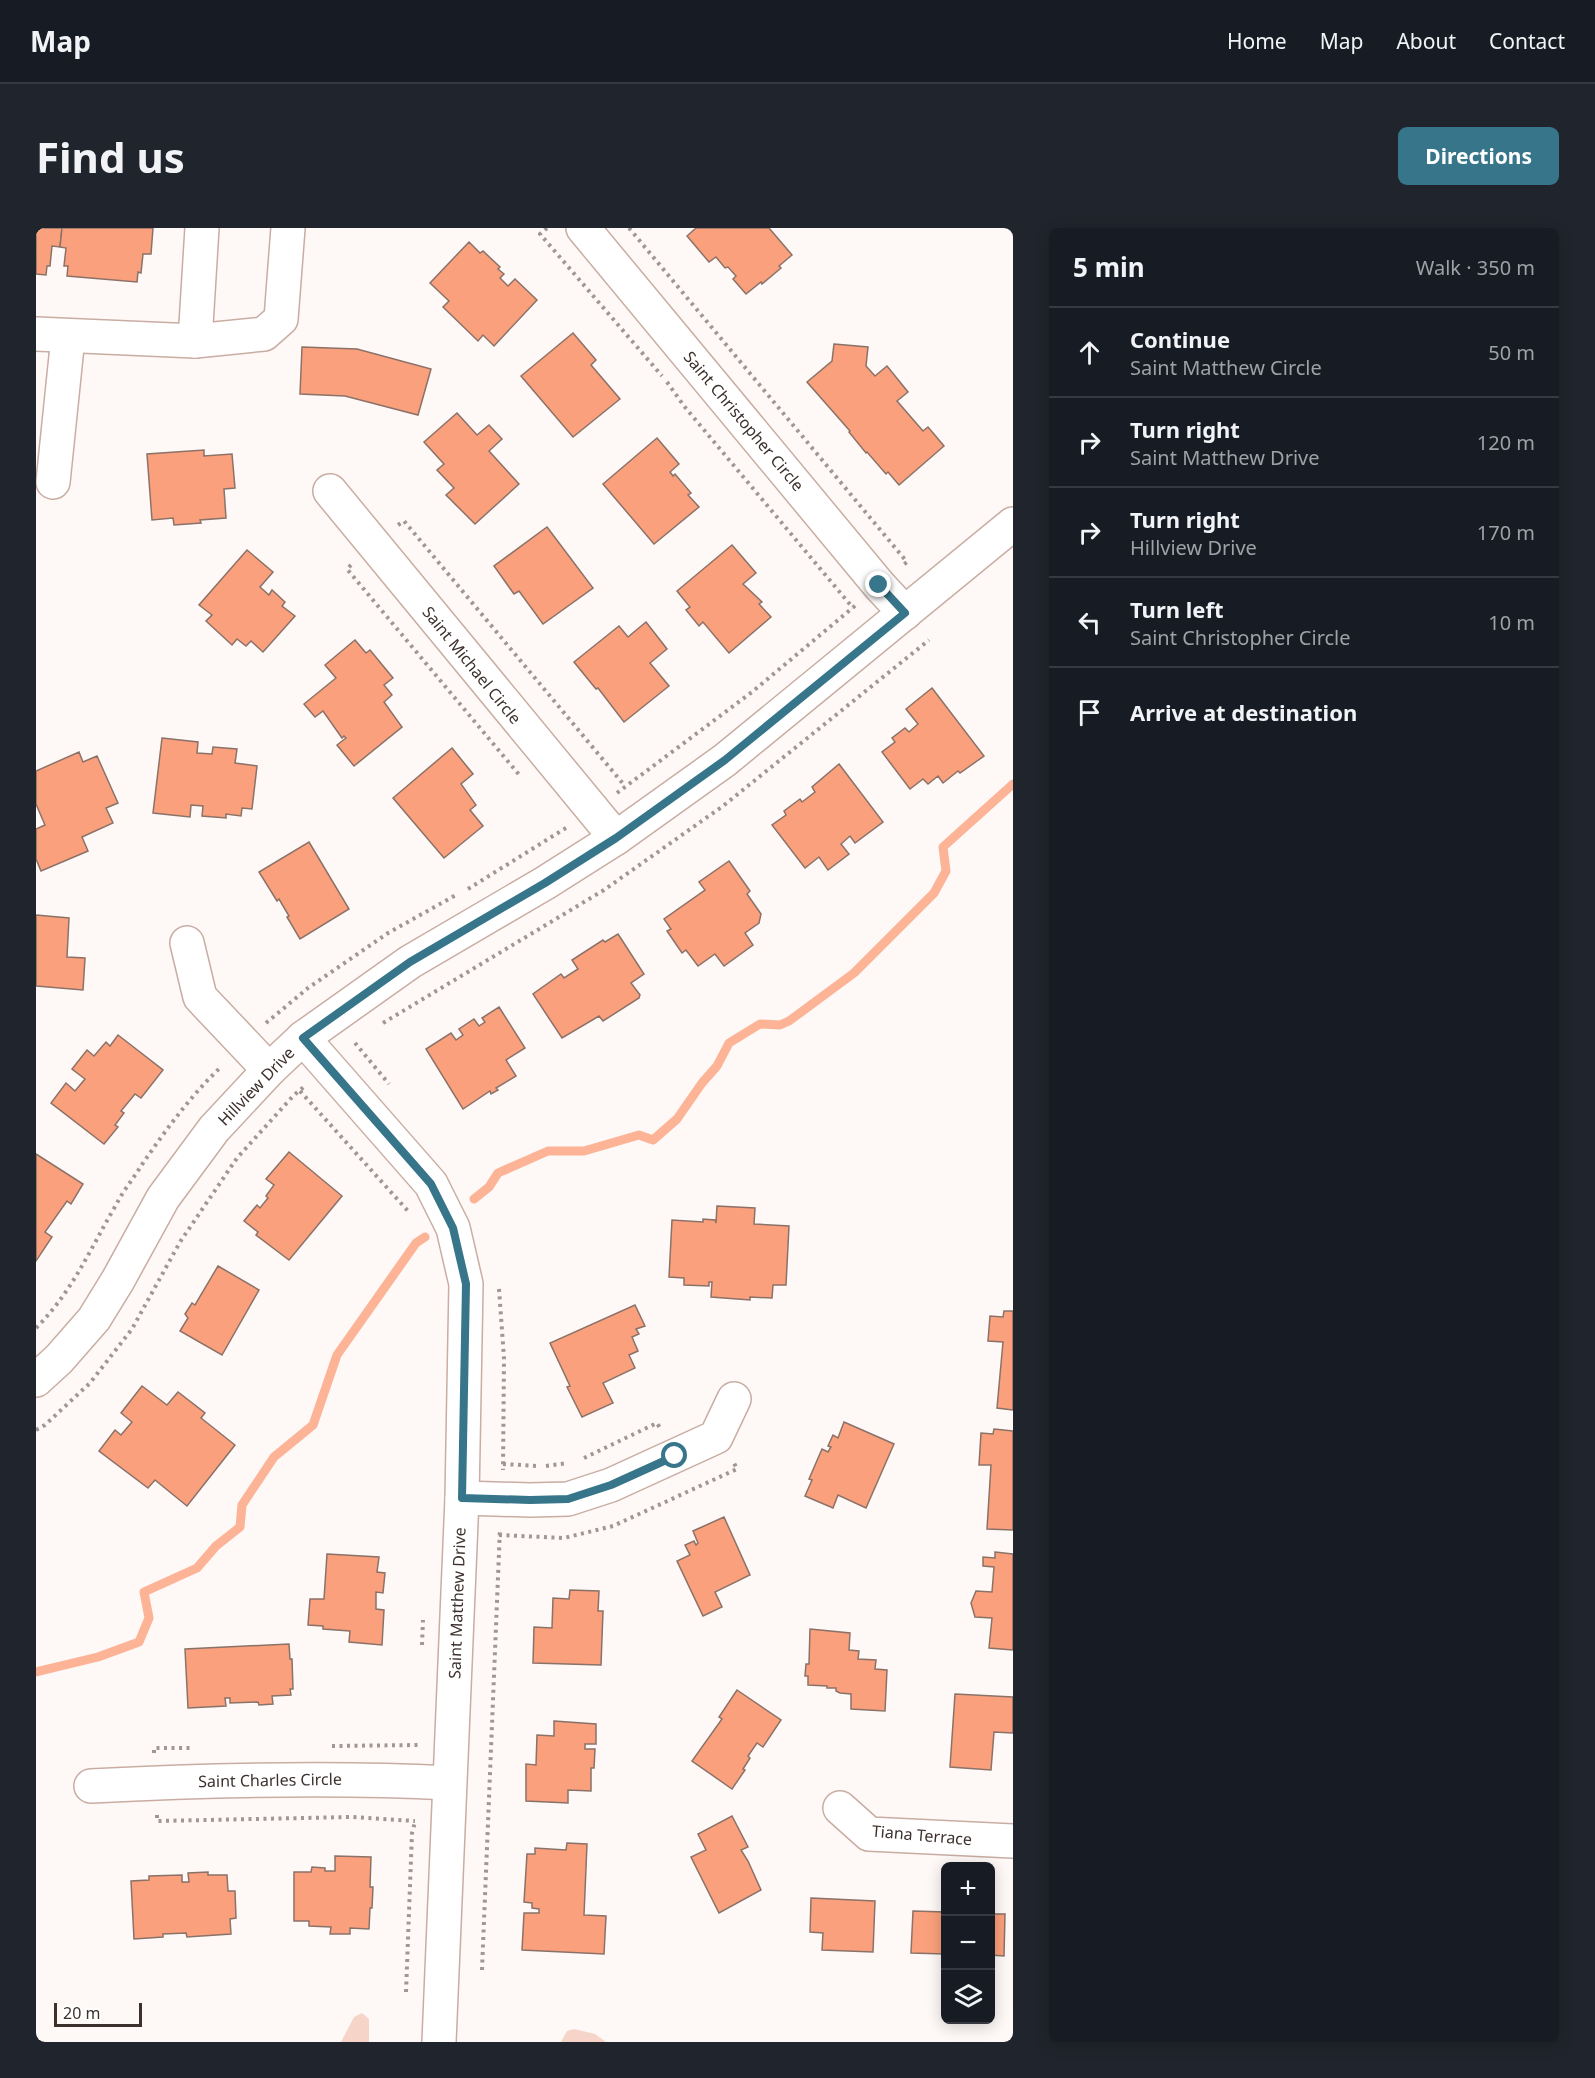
<!DOCTYPE html>
<html lang="en">
<head>
<meta charset="utf-8">
<style>
  :root { --surface:#171b24; --page:#20242c; --text:#f1f3f6; --muted:#9ea1a6; --line:#363941; --accent:#36758a }
  body { margin:0; font-family:"Noto Sans",sans-serif; background:var(--page); color:var(--text) }
  .controls { position:absolute; right:18px; bottom:18px; display:grid; overflow:hidden; border-radius:9px; box-shadow:0 3px 15px #0003 }
  .controls button { width:54px; height:54px; display:grid; place-items:center; padding:0; border:0; border-bottom:2px solid var(--line); background:var(--surface); color:var(--text); font:30px sans-serif }
  .scale { position:absolute; left:18px; bottom:15px; width:88px; box-sizing:border-box; padding-left:6px; border:3px solid #3c312d; border-top:0; font-size:16px; line-height:21px; white-space:nowrap; color:#3c312d; -webkit-text-stroke:4px #fff; paint-order:stroke }
  .stop { position:absolute; width:18px; height:18px; margin:-14px; border:4px solid #36758a; border-radius:50%; background:#fff }
  .stop.end { background:#36758a; border-color:#fff; box-shadow:0 2px 6px #0008 }
  .list { margin:0; padding:0; list-style:none }
  h2 { display:flex; justify-content:space-between; align-items:center; height:78px; margin:0; padding:0 24px; font-size:26px }
  h2 small { font-size:20px; font-weight:400; color:var(--muted) }
  .list li { display:grid; grid-template-columns:39px 1fr auto; gap:18px; align-items:center; box-sizing:border-box; height:90px; padding:0 24px; border-top:2px solid var(--line) }
  .list b { display:block; font-size:22px; white-space:nowrap }
  .list p { margin:0; font-size:20px; white-space:nowrap; color:var(--muted) }
  .list em { font-size:20px; font-style:normal; color:var(--muted) }
  .icon { flex:none; width:33px; height:33px; fill:none; stroke:currentColor; stroke-width:2; stroke-linecap:round; stroke-linejoin:round }
  .map { position:relative; flex:none; width:977px; height:1814px; overflow:hidden; border-radius:9px }
  header { display:flex; align-items:center; gap:36px; box-sizing:border-box; height:84px; padding:0 30px; background:var(--surface); border-bottom:2px solid var(--line) }
  header strong { font-size:28px }
  nav { display:flex; gap:33px; margin-inline-start:auto; font-size:21px }
  .intro { display:flex; align-items:center; justify-content:space-between; box-sizing:border-box; height:144px; padding:0 36px }
  h1 { margin:0; font-size:42px }
  .button { padding:15px 27px; border-radius:9px; background:var(--accent); color:#fff; font-size:21px; font-weight:700 }
  main { display:flex; gap:36px; padding:0 36px }
  aside { flex:1; background:var(--surface); border-radius:9px; box-shadow:0 3px 15px #0003 }
  .map>svg:first-child { display:block }
  .green { fill:#f6d5c8 }
  .lines { fill:none; stroke-linecap:round; stroke-linejoin:round }
  .stream { stroke:#fcb396; stroke-width:9 }
  .building { fill:#fba07c; stroke:#8b7268; stroke-width:1.5 }
  .minor-casing { stroke:#c9ada3; stroke-width:36 }
  .path { stroke:#a09794; stroke-width:4; stroke-dasharray:3 4.5; stroke-linecap:butt }
  .minor { stroke:#fff; stroke-width:33 }
  .route { stroke:#36758a; stroke-width:8 }
  .labels { text-anchor:middle; stroke-width:5; stroke-linejoin:round; paint-order:stroke }
  .street-label { font-size:16px; fill:#3c312d; stroke:#fff }
</style>
</head>
<body>
<header>
<strong>Map</strong>
<nav><a>Home</a><a>Map</a><a>About</a><a>Contact</a></nav>
</header>
<div class="intro"><h1>Find us</h1><a class="button">Directions</a></div>
<main>
<div class="map">
<svg width="977" height="1814" viewBox="0 0 977 1814">
  <rect width="100%" height="100%" fill="#fef8f6"/>
  <g class="green">
    <path d="M326,1785L333,1791V1814H305L318,1789Z"/>
    <path d="M538,1801L559,1806L570,1814H525L531,1803Z"/>
  </g>
  <g class="lines">
    <g class="stream">
      <path d="M438,971L453,959L462,945L512,923H548L603,907L617,912L641,891L666,855L681,838L693,815L724,796L744,797L753,793L818,745L898,665L910,643L907,619L977,556"/>
      <path d="M0,1444L62,1429L103,1414L113,1390L108,1364L161,1340L180,1318L204,1299L206,1277L238,1229L277,1197L301,1127L380,1015L389,1009"/>
    </g>
  </g>
  <g class="building">
    <path d="M0,0H26L24,19L16,18L14,38H11L10,47L0,46Z"/>
    <path d="M26,0H117L115,26H107L105,45L102,44L101,54L31,48L32,38H28L30,20L24,19Z"/>
    <path d="M660,0H733L756,27L743,38L745,40L726,56L725,54L710,66L697,51L700,48L692,39L689,40L680,29L673,34L651,8Z"/>
    <path d="M433,14L444,25L447,23L464,39L462,41L468,46L464,50L472,58L479,51L501,72L458,118L447,107L442,113L407,79L413,73L394,55Z"/>
    <path d="M537,105L560,132L555,137L584,171L537,209L485,148Z"/>
    <path d="M798,116L832,119L830,138L839,148L851,138L872,164L861,173L887,203L892,199L908,218L863,257L852,244L850,246L831,224L830,225L813,204L814,203L771,154L796,133Z"/>
    <path d="M266,119L321,121L395,141L382,187L309,168L264,166Z"/>
    <path d="M421,185L441,207L453,197L466,211L453,223L483,256L439,296L410,267L418,260L401,242L408,236L388,214Z"/>
    <path d="M621,210L643,236L634,244L637,248L639,246L655,265L652,267L663,279L618,316L567,256Z"/>
    <path d="M168,222V228L196,226L199,260L188,261L190,290L164,292L165,295L138,297L137,290L116,292L111,226Z"/>
    <path d="M511,299L557,360L507,396L483,363L478,366L458,338Z"/>
    <path d="M696,317L720,345L707,356L726,374L723,376L735,389L693,425L667,394L663,398L650,382L654,379L641,363Z"/>
    <path d="M211,322L237,344L224,359L233,367L236,362L249,374L246,378L259,388L227,424L215,413L210,418L201,411L196,417L170,393L176,387L163,377Z"/>
    <path d="M610,394L631,421L614,435L633,458L588,494L562,460L560,461L538,434L583,398L592,409Z"/>
    <path d="M319,412L330,425L334,422L357,450L348,457L356,467L348,474L366,499L318,538L301,517L310,510L308,508L306,510L287,483L279,489L268,476L300,450L289,437Z"/>
    <path d="M896,460L948,528L924,545L922,543L907,555L902,548L892,556L887,551L874,561L846,524L859,514L856,510L869,500L873,504L882,496L870,481Z"/>
    <path d="M126,510L162,514L161,525L176,526L177,519L201,521L199,535L221,538L216,581L206,580L205,588L190,586V590L166,588L167,578L155,577L154,589L117,585Z"/>
    <path d="M416,520L437,546L425,556L440,577L434,582L447,598L408,630L357,570Z"/>
    <path d="M43,524L47,534L61,528L82,575L70,580L77,595L46,609L52,623L5,643L0,631V601L9,597L0,576V543Z"/>
    <path d="M803,536L847,594L819,615L814,608L805,616L813,626L792,642L783,629L769,640L736,597L750,587L748,583L764,571L766,574L779,564L776,559Z"/>
    <path d="M273,614L313,681L264,711L251,689L253,688L243,671L241,673L223,644Z"/>
    <path d="M693,633L714,663L711,666L725,686L723,695L709,705L717,717L688,738L679,726L662,738L650,722L646,725L631,703L635,701L628,691L669,662L663,654Z"/>
    <path d="M0,687L33,690L31,729L49,730L47,762L0,758Z"/>
    <path d="M582,706L608,746L595,755L604,767L603,770L567,793L563,788L526,810L497,766L525,746L528,750L542,741L536,732L567,712L569,714Z"/>
    <path d="M463,779L489,820L470,832L480,848L460,860L462,862L455,866L454,863L427,881L390,821L415,805L420,812L427,807L423,801L438,791L443,798L449,794L446,790Z"/>
    <path d="M82,807L127,842L105,870L99,866L85,883L88,885L79,897L82,899L68,916L15,875L30,855L39,863L49,851L36,841L51,822L58,828L70,814L74,818Z"/>
    <path d="M253,924L306,968L253,1032L220,1007L222,1004L208,993L221,977L224,980L232,970L230,968L238,957L230,951Z"/>
    <path d="M0,926L47,956L35,976L31,973L9,1004L16,1009L0,1033Z"/>
    <path d="M681,978L719,980L718,996L753,998L750,1057H737L736,1070L714,1069V1072L675,1069L676,1054H673V1058L648,1057V1050L633,1049L636,992L667,994V991L679,992L680,995Z"/>
    <path d="M182,1038L223,1062L186,1127L144,1103L152,1090L149,1086L156,1075L159,1077Z"/>
    <path d="M599,1077L609,1098L600,1101L603,1106L596,1109L602,1123L593,1127L599,1140L567,1155L577,1175L546,1189L531,1159L534,1158L514,1115Z"/>
    <path d="M968,1083H977V1182L961,1180L967,1114L952,1113L954,1088L967,1089Z"/>
    <path d="M106,1158L131,1177L142,1164L169,1185L165,1190L199,1217L151,1278L119,1252L112,1260L63,1223L79,1202L85,1207L96,1194L85,1185Z"/>
    <path d="M808,1194L858,1216L830,1280L802,1267L797,1280L769,1268L776,1252L773,1251L786,1221L792,1224L795,1219L792,1218L797,1207L802,1210Z"/>
    <path d="M958,1201L977,1203V1302L951,1301L955,1237H943L945,1205L957,1206Z"/>
    <path d="M688,1289L714,1347L679,1364L686,1379L667,1388L641,1333L654,1327L649,1317L658,1313L660,1317L662,1315L657,1303Z"/>
    <path d="M959,1324L977,1326V1422L953,1420L956,1390L939,1389L935,1375L940,1363L956,1364L958,1339L947,1338V1329L959,1330Z"/>
    <path d="M291,1326L343,1329L341,1344L349,1345L347,1365L340,1364V1381L348,1382L346,1417L313,1414L314,1403L287,1401V1398L272,1397L274,1371H288Z"/>
    <path d="M534,1362L563,1363L562,1383H567L565,1437L497,1435L498,1399L516,1400L517,1370L533,1371Z"/>
    <path d="M774,1401L814,1405L813,1422L823,1423L822,1431L840,1432L839,1441L851,1442L849,1483L815,1481V1466L804,1465L800,1463V1460H791V1458L772,1457V1448H769L770,1436H773Z"/>
    <path d="M253,1416L254,1431H256L257,1461H254L255,1467L236,1468L237,1476L223,1477L222,1474L194,1475V1470H189L190,1478L152,1480L149,1421Z"/>
    <path d="M701,1462L745,1492L727,1519L721,1515L712,1528L714,1530L707,1541L709,1542L696,1561L656,1533L686,1491L683,1489Z"/>
    <path d="M919,1466L977,1469V1505L958,1504L955,1542L914,1539Z"/>
    <path d="M518,1493L560,1496V1516H549V1521H559L558,1540H555V1563L532,1562V1575L490,1573V1536L500,1537L501,1507L518,1508Z"/>
    <path d="M696,1588L712,1619L705,1622L712,1633L725,1662L683,1685L655,1629L670,1622L662,1606Z"/>
    <path d="M531,1615L551,1616L548,1687L570,1688L568,1726L486,1722L488,1685H503V1681L496,1680V1675L488,1674L491,1626H499V1620L530,1622Z"/>
    <path d="M299,1628L335,1629L334,1659H337L336,1680H334L333,1701L314,1700V1706H294L295,1699L273,1698V1693H258V1644H275L276,1639L289,1640V1643H299Z"/>
    <path d="M172,1644V1647H191L192,1663H199L200,1690L194,1691L195,1706L151,1709L150,1705L127,1706V1709L98,1711L95,1653L113,1652V1648L146,1647V1654H153L152,1645Z"/>
    <path d="M775,1670L839,1673L837,1724L786,1722L787,1705L774,1704Z"/>
    <path d="M877,1683L909,1684V1726L875,1725Z"/>
    <path d="M954,1686H969L968,1728L954,1727Z"/>
  </g>
  <g class="lines">
    <defs>
      <g id="minor">
        <path d="M547,0L843,357L869,385"/>
        <path d="M0,106L159,113L228,106L245,91L252,0"/>
        <path d="M159,113L166,0"/>
        <path d="M17,254L32,109"/>
        <path d="M294,263L580,610"/>
        <path d="M151,715L164,769L233,842"/>
        <path d="M267,810L395,956L417,1000L430,1056L426,1270L403,1814"/>
        <path d="M0,1152L23,1131L58,1091L82,1052L127,970L178,901L233,842L267,810L374,734L509,655L580,610L689,532L977,296"/>
        <path d="M426,1270L494,1272L532,1271L575,1257L680,1209L698,1171"/>
        <path d="M55,1558C174,1552 294,1549 413,1555"/>
        <path d="M804,1580L833,1606L977,1613"/>
      </g>
    </defs>
    <use href="#minor" class="minor-casing"/>
    <g class="path">
      <path d="M511,0L504,6L626,148"/>
      <path d="M593,0L871,334L867,337"/>
      <path d="M631,154L648,178L817,380"/>
      <path d="M362,297L368,293L589,558"/>
      <path d="M315,337L311,341L485,549"/>
      <path d="M581,565L716,464L820,377"/>
      <path d="M432,661L533,598"/>
      <path d="M230,795L272,760L352,705L420,667"/>
      <path d="M347,795L568,662L687,578L893,412"/>
      <path d="M319,815L353,856"/>
      <path d="M264,863L372,983"/>
      <path d="M463,1061L468,1130L467,1242"/>
      <path d="M0,1100C37,1063 54,1021 80,977C87,963 97,951 105,938C129,903 155,867 186,838"/>
      <path d="M0,1202L9,1197L54,1155L96,1101L144,1014L201,930L258,867L269,858"/>
      <path d="M548,1230L621,1195L625,1202"/>
      <path d="M467,1236L502,1238"/>
      <path d="M510,1238L532,1235"/>
      <path d="M463,1307L528,1310L577,1298L701,1241L697,1233"/>
      <path d="M386,1417L387,1392"/>
      <path d="M296,1518L382,1517"/>
      <path d="M118,1525V1520H157"/>
      <path d="M121,1587V1593L316,1589L379,1593"/>
      <path d="M446,1742L464,1300"/>
      <path d="M370,1764L376,1605L379,1594"/>
    </g>
    <use href="#minor" class="minor"/>
  </g>
  <g class="lines">
    <path class="route" d="M639,1228L575,1257L532,1271L494,1272L426,1270L430,1056L417,1000L395,956L267,810L374,734L509,655L580,610L689,532L869,385L843,357"/>
  </g>
  <g class="labels">
    <g class="street-label">
      <text transform="translate(708 193) rotate(50)" y="6">Saint Christopher Circle</text>
      <text transform="translate(436 437) rotate(51)" y="6">Saint Michael Circle</text>
      <text transform="translate(220 858) rotate(-46)" y="6">Hillview Drive</text>
      <text transform="translate(421 1375) rotate(-88)" y="6">Saint Matthew Drive</text>
      <text transform="translate(234 1552) rotate(-1)" y="6">Saint Charles Circle</text>
      <text transform="translate(886 1607) rotate(5)" y="6">Tiana Terrace</text>
    </g>
  </g>
</svg>
<div class="controls">
<button>+</button>
<button>−</button>
<button><svg class="icon" aria-label="layers" viewBox="0 0 24 24"><path d="M12 4l9 5-9 5-9-5zM3 14l9 5 9-5"/></svg></button>
</div>
<div class="scale">20 m</div>
<div class="stop" style="left:639px;top:1228px"></div>
<div class="stop end" style="left:843px;top:357px"></div>
</div>
<aside>
<h2>5 min<small>Walk · 350 m</small></h2>
<ul class="list">
<li><svg class="icon" aria-label="ahead" viewBox="0 0 24 24"><path d="M12 20V5M6 11l6-6 6 6"/></svg><div><b>Continue</b><p>Saint Matthew Circle</p></div><em>50 m</em></li>
<li><svg class="icon" aria-label="right" viewBox="0 0 24 24"><path d="M7 20v-9h11M14 6l5 5-5 5"/></svg><div><b>Turn right</b><p>Saint Matthew Drive</p></div><em>120 m</em></li>
<li><svg class="icon" aria-label="right" viewBox="0 0 24 24"><path d="M7 20v-9h11M14 6l5 5-5 5"/></svg><div><b>Turn right</b><p>Hillview Drive</p></div><em>170 m</em></li>
<li><svg class="icon" aria-label="left" viewBox="0 0 24 24"><path d="M17 20v-9H6M10 6l-5 5 5 5"/></svg><div><b>Turn left</b><p>Saint Christopher Circle</p></div><em>10 m</em></li>
<li><svg class="icon" aria-label="arrive" viewBox="0 0 24 24"><path d="M6 21V4h12l-3 4 3 4H6"/></svg><div><b>Arrive at destination</b></div></li>
</ul>
</aside>
</main>
</body>
</html>
